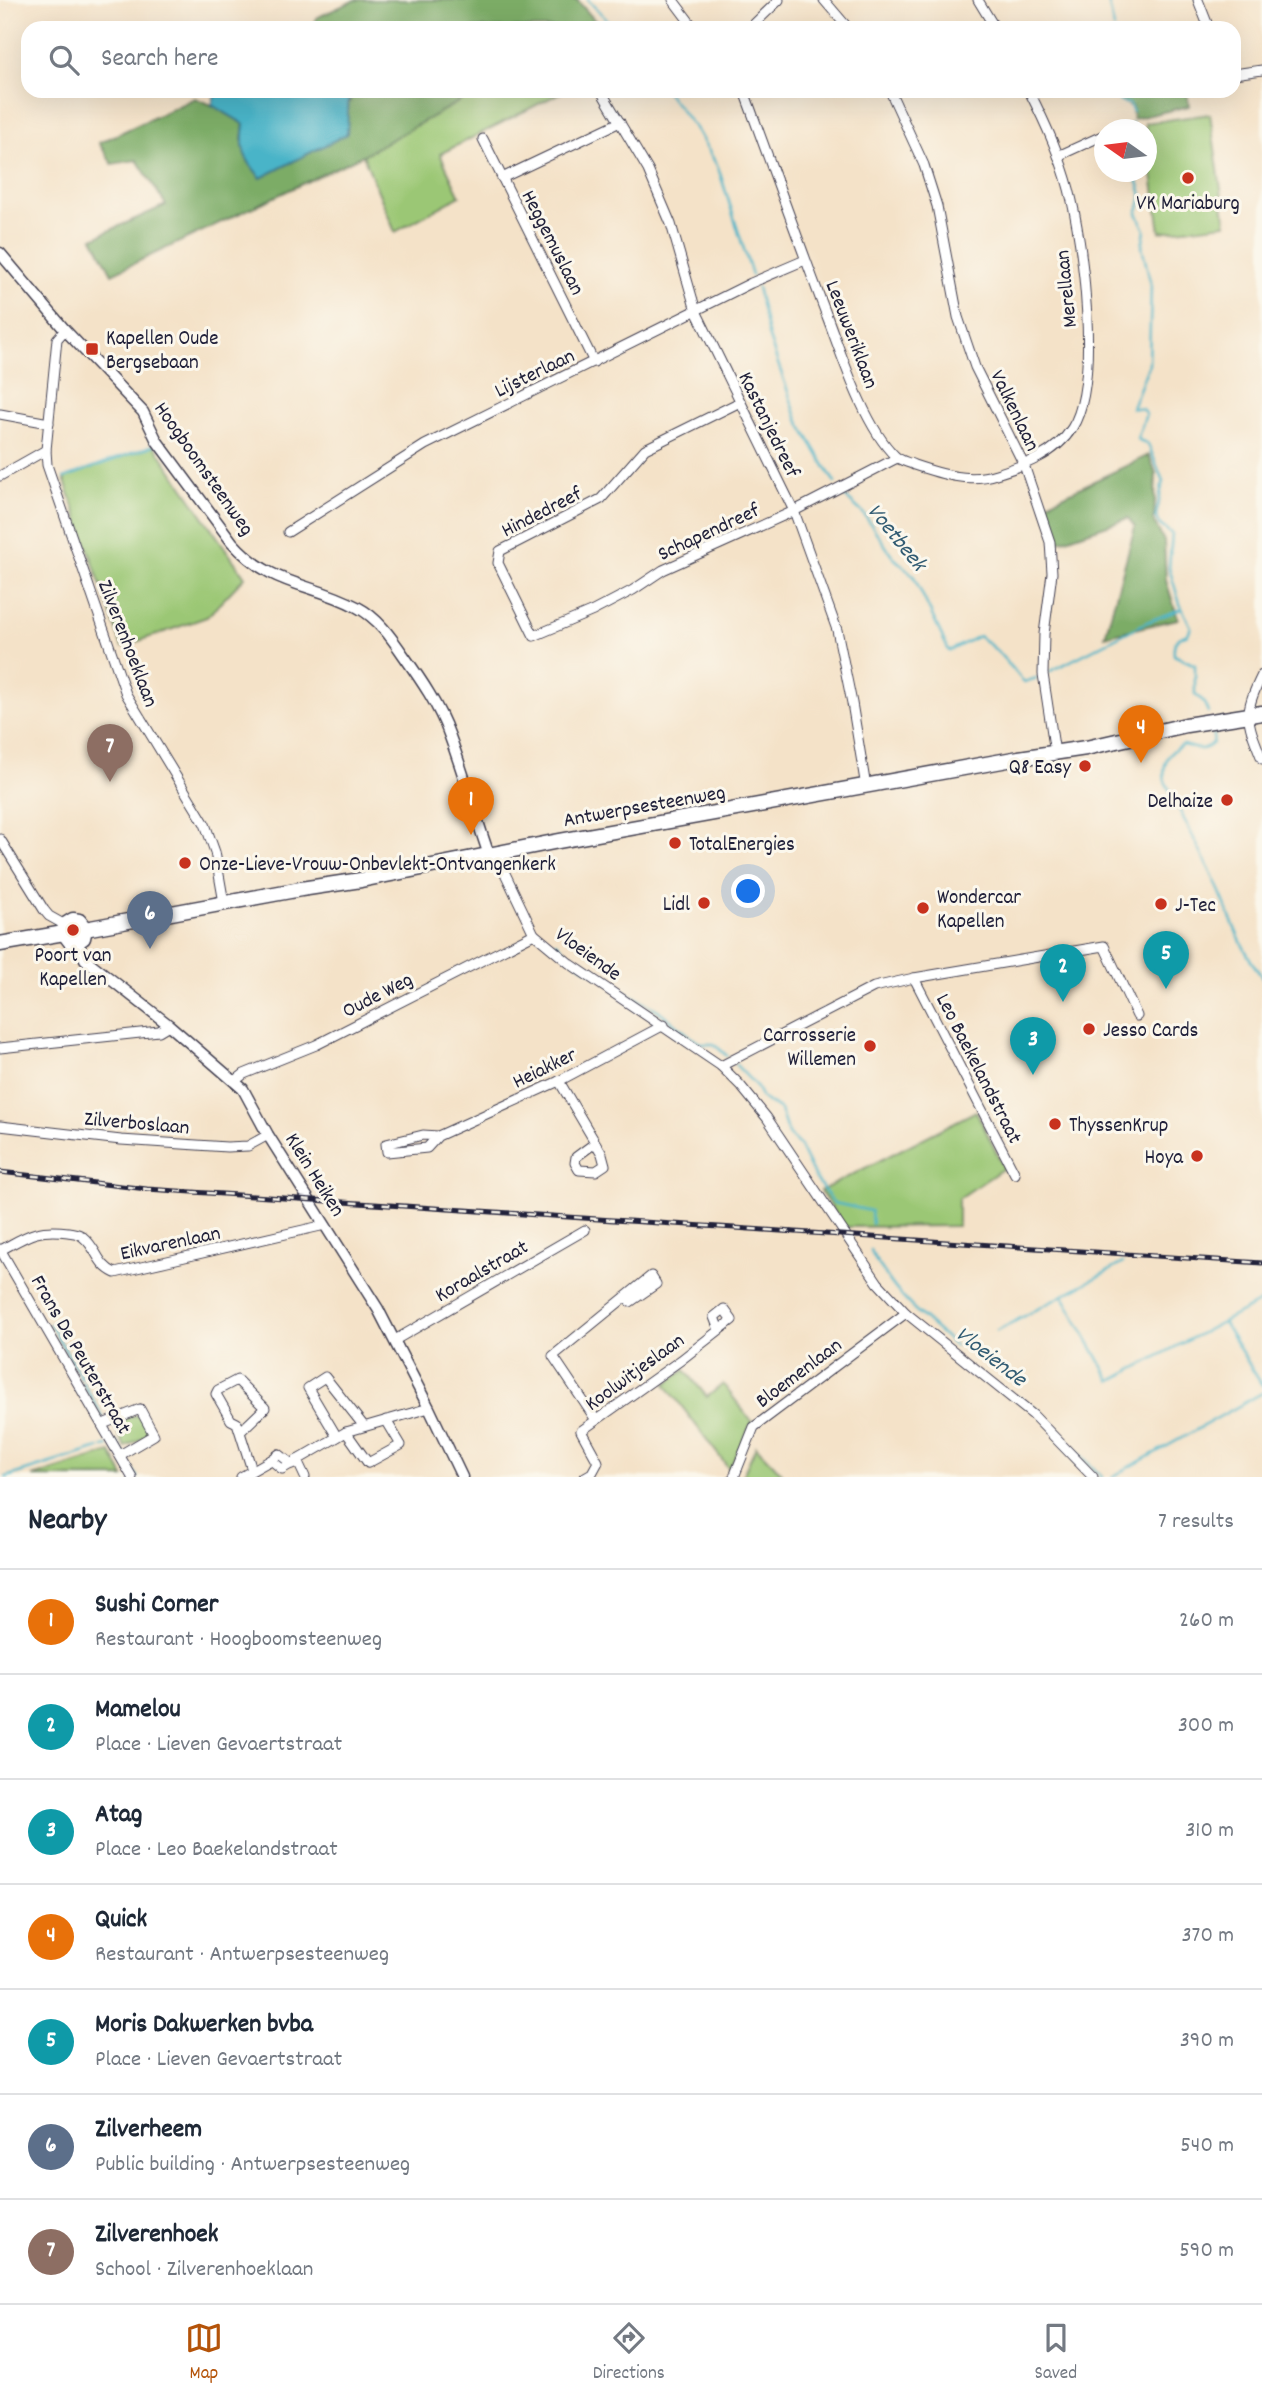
<!DOCTYPE html>
<html lang="en">
<head>
<meta charset="utf-8">
<style>
  :root { --surface:#fff; --page:#f6f6f7; --text:#1f2937; --muted:#747a83; --line:#e0e1e3; --accent:#b45309 }
  body { margin:0; font-family:Dekko,sans-serif; background:var(--page); color:var(--text) }
  .compass { position:absolute; left:1094px; top:119px; width:63px; height:63px; border-radius:50%; background:var(--surface); box-shadow:0 7px 28px #0002; rotate:284deg }
  .you { position:absolute; left:749px; top:892px; width:24px; height:24px; margin:-18px; border:5px solid #fff; border-radius:50%; background:#1a73e8; box-shadow:0 0 0 10px #1a73e833 }
  .badge { display:grid; place-items:center; width:46px; height:46px; border-radius:50%; background:var(--accent); color:#fff; font-size:23px; font-weight:700 }
  .pin { position:absolute; translate:-50% -58px; filter:drop-shadow(0 2px 4px #0008) }
  .pin::after { content:''; position:absolute; top:37px; width:24px; height:21px; background:inherit; clip-path:polygon(0 0,100% 0,50% 100%) }
  .list { margin:0; padding:0; list-style:none }
  h2 { display:flex; justify-content:space-between; align-items:center; height:91px; margin:0; padding:0 28px; font-size:30px }
  h2 small { font-size:23px; font-weight:400; color:var(--muted) }
  .list li { display:grid; grid-template-columns:46px 1fr auto; gap:21px; align-items:center; box-sizing:border-box; height:105px; padding:0 28px; border-top:2px solid var(--line) }
  .list b { display:block; font-size:26px; white-space:nowrap }
  .list p { margin:0; font-size:23px; white-space:nowrap; color:var(--muted) }
  .list em { font-size:23px; font-style:normal; color:var(--muted) }
  .icon { flex:none; width:38px; height:38px; fill:none; stroke:currentColor; stroke-width:2; stroke-linecap:round; stroke-linejoin:round }
  .map { position:relative; flex:none; width:1262px; height:1477px; overflow:hidden }
  .search { position:absolute; background:var(--surface); box-shadow:0 7px 28px #0002; left:21px; right:21px; top:21px; height:77px; display:flex; align-items:center; gap:18px; box-sizing:border-box; padding:0 24px; border-radius:21px; color:var(--muted); font-size:26px }
  .sheet { height:826px; background:var(--surface) }
  nav { display:flex; justify-content:space-around; align-items:center; box-sizing:border-box; height:98px; border-top:2px solid var(--line); background:var(--surface); font-size:19px; color:var(--muted) }
  nav a { display:grid; justify-items:center; gap:4px }
  nav .on { color:var(--accent) }
  .map>svg:first-child { display:block }
  .green { fill:#9bc775; stroke:#5e7458; stroke-width:2 }
  .forest { fill:#7cac66; stroke:#4f6750; stroke-width:2 }
  .water { fill:#4ab4c8; stroke:#366b82; stroke-width:2 }
  .lines { fill:none; stroke-linecap:round; stroke-linejoin:round }
  .stream { stroke:#4ab4c8; stroke-width:2.5 }
  .minor-casing { stroke:#423f50; stroke-width:11 }
  .tertiary-casing { stroke:#423f50; stroke-width:13 }
  .primary-casing { stroke:#423f50; stroke-width:17 }
  .minor { stroke:#fff; stroke-width:9 }
  .tertiary { stroke:#fff; stroke-width:10 }
  .primary { stroke:#fff; stroke-width:14 }
  .rail-casing { stroke:#22223b; stroke-width:5 }
  .rail { stroke:#fbf7ec; stroke-width:2.5; stroke-dasharray:8; stroke-linecap:butt }
  .poi-dot { fill:#c8321e; stroke:#fbf7ec; stroke-width:2.5 }
  .labels { text-anchor:middle; stroke-width:6; stroke-linejoin:round; paint-order:stroke }
  .poi-label { font-size:21px; fill:#22223b; stroke:#fbf7ec; text-anchor:start }
  .street-label { font-size:21px; fill:#22223b; stroke:#fbf7ec }
  .water-label { font-size:23px; font-style:italic; fill:#325c73; stroke:#fbf7ec }
</style>
</head>
<body>
<div class="map">
<svg width="1262" height="1477" viewBox="0 0 1262 1477">
  <rect width="100%" height="100%" fill="#fbf7ec"/>
  <filter id="ink" filterUnits="userSpaceOnUse"><feTurbulence type="fractalNoise" baseFrequency=".0143" numOctaves="2"/><feDisplacementMap in="SourceGraphic" scale="14" xChannelSelector="R" yChannelSelector="G"/><feConvolveMatrix kernelMatrix="1 2 1 2 8 2 1 2 1" color-interpolation-filters="sRGB"/></filter>
  <filter id="wash" filterUnits="userSpaceOnUse"><feTurbulence type="fractalNoise" baseFrequency=".00686" numOctaves="4" result="noise"/><feDisplacementMap in="SourceGraphic" scale="28" xChannelSelector="R" yChannelSelector="G"/><feGaussianBlur stdDeviation="1.57" result="paint"/><feColorMatrix in="noise" values="0 0 0 0 0 0 0 0 0 0 0 0 0 0 0 0 0 1.4 0 .05"/><feComposite in="paint" operator="in"/></filter>
  <g filter="url(#wash)">
    <rect width="100%" height="100%" fill="#f4e2c8"/>
    <g class="green">
      <path d="M478,91H564L440,154L460,196L395,232L363,155Z"/>
      <path d="M1210,114L1226,224L1160,232L1145,123Z"/>
      <path d="M154,445L245,577L207,617L122,647L64,478Z"/>
      <path d="M976,1111L1004,1168L958,1199V1226L845,1227L820,1191Z"/>
      <path d="M685,1370L707,1397L723,1384L752,1422L729,1469L665,1384Z"/>
      <path d="M137,1415L141,1416L150,1429L147,1436L125,1447L113,1422Z"/>
      <path d="M756,1446C765,1457 776,1465 784,1477H742Z"/>
      <path d="M111,1452L124,1477H32Z"/>
    </g>
    <g class="forest">
      <path d="M355,0H577L598,24L591,28H313L316,18Z"/>
      <path d="M349,91H478L363,155L112,274L93,238L166,205L137,160L112,164L99,143L195,98L212,105L244,124L242,139L350,102Z"/>
      <path d="M1118,91H1187L1189,106L1133,119L1132,107L1118,99Z"/>
      <path d="M1149,455L1156,474L1154,522L1164,541L1166,580L1178,619L1105,636L1135,527L1128,518L1058,542L1043,505Z"/>
    </g>
    <path class="water" d="M216,91H349L347,134L261,178C244,159 240,150 244,124L212,105Z"/>
    <g class="lines">
      <g class="stream">
        <path d="M588,0L615,28"/>
        <path d="M1108,0L1114,28"/>
        <path d="M666,91L697,131L718,167L752,275"/>
        <path d="M1118,91V99L1121,102L1129,104L1133,112"/>
        <path d="M1128,130L1132,123"/>
        <path d="M1134,172C1141,190 1145,194 1137,213L1145,230L1142,247L1151,285L1149,364L1132,408L1142,409L1146,414L1137,439L1148,444L1163,481L1156,516L1160,525L1172,534L1169,568L1180,604L1191,627L1188,634C1175,638 1173,643 1174,655L1195,665V694L1203,701L1208,712"/>
        <path d="M757,287L769,338L798,420L835,483"/>
        <path d="M64,478L154,445"/>
        <path d="M841,493L863,513L894,558L913,575L949,651L979,636L997,651L1024,682L1037,678"/>
        <path d="M1049,672L1147,622L1181,609"/>
        <path d="M1214,733L1213,743C1202,753 1196,748 1183,745C1167,751 1162,765 1165,781C1181,814 1198,846 1214,879C1231,915 1237,943 1262,977"/>
        <path d="M556,942L579,964L599,976"/>
        <path d="M605,980L658,1010L695,1040L702,1044H714L727,1056"/>
        <path d="M736,1065L756,1086L762,1098L780,1110L788,1134L799,1145L814,1176L831,1200L834,1203L871,1211L872,1224"/>
        <path d="M871,1250C873,1260 880,1265 885,1274C903,1303 930,1323 955,1346"/>
        <path d="M1063,1296L1111,1381L1262,1301"/>
        <path d="M1223,1322L1262,1385"/>
        <path d="M50,1324L82,1379"/>
        <path d="M997,1331L1123,1263"/>
        <path d="M83,1383L103,1417"/>
        <path d="M1017,1397L1036,1409L1102,1477"/>
        <path d="M117,1443L137,1477"/>
        <path d="M103,1447L108,1446"/>
        <path d="M6,1477L99,1448"/>
        <path d="M1112,1477L1262,1393"/>
      </g>
    </g>
  </g>
  <g filter="url(#ink)">
    <g class="lines">
      <defs>
        <g id="minor">
          <path d="M673,0L694,28"/>
          <path d="M824,0L848,28"/>
          <path d="M978,0L995,28"/>
          <path d="M1198,0L1209,28"/>
          <path d="M750,28L779,0"/>
          <path d="M1234,74L1262,70"/>
          <path d="M601,91L648,170L671,224L696,311L794,511L837,630L852,703L866,787"/>
          <path d="M744,91C772,167 799,243 828,319C843,359 865,427 895,456C900,461 908,462 914,465C941,474 969,483 996,474C1023,466 1056,454 1072,428C1101,383 1083,241 1069,189C1060,155 1045,122 1029,91"/>
          <path d="M890,91L924,165L937,206L958,317L975,367L1024,465L1050,542L1052,573L1044,634L1043,674L1055,753"/>
          <path d="M483,139L594,362"/>
          <path d="M1058,156L1104,135"/>
          <path d="M502,178L620,122"/>
          <path d="M65,330L57,339L46,450L47,465L126,694L205,824L215,852L224,903"/>
          <path d="M740,402L645,449L601,499L500,551L498,563L534,636L593,611L633,590L663,570L794,511L897,458"/>
          <path d="M0,414L49,423"/>
          <path d="M0,476L46,450"/>
          <path d="M288,532L425,445L751,283L805,260"/>
          <path d="M1262,675C1243,714 1246,719 1262,759"/>
          <path d="M0,839L44,910L49,916L65,925"/>
          <path d="M500,853L502,867L534,934L569,963L721,1066L740,1085L767,1118L878,1283L906,1313L1033,1415L1093,1477"/>
          <path d="M914,978L1015,1174"/>
          <path d="M0,1048L159,1031L169,1025"/>
          <path d="M721,1066L874,987L914,978L1104,946L1137,1016"/>
          <path d="M235,1081L244,1074L316,1045L534,934"/>
          <path d="M559,1081L602,1154L605,1165L596,1171L579,1170L575,1163L576,1157L595,1143"/>
          <path d="M0,1126L121,1140L227,1147L248,1146L268,1135"/>
          <path d="M438,1136L427,1148L387,1152L386,1144L423,1135L438,1136L559,1081L664,1025"/>
          <path d="M0,1249L132,1477"/>
          <path d="M1,1250C27,1236 36,1228 68,1232C73,1233 79,1233 83,1237C98,1249 96,1264 115,1273L325,1225"/>
          <path d="M395,1340L585,1230"/>
          <path d="M596,1420L553,1356L651,1276L656,1284L630,1302L625,1297"/>
          <path d="M103,1424L140,1409L154,1435L120,1455"/>
          <path d="M240,1432L265,1408L237,1380L218,1390L216,1394L231,1420L237,1423L252,1470"/>
          <path d="M346,1432L368,1463L401,1445L386,1420"/>
          <path d="M337,1437L308,1388L325,1377L363,1425"/>
          <path d="M271,1460L279,1454L292,1464"/>
          <path d="M297,1460L305,1477"/>
          <path d="M241,1477L271,1460L282,1469L346,1432L429,1408"/>
          <path d="M585,1477L592,1473L598,1462L581,1431L681,1360L732,1320L724,1309L714,1317L719,1330"/>
          <path d="M734,1477L754,1427L906,1313"/>
        </g>
        <g id="tertiary">
          <path d="M0,253L65,330L143,412L157,441L232,542C273,588 308,581 357,607C378,618 391,637 404,656C421,680 439,706 449,734C464,774 475,815 489,855"/>
          <path d="M77,941L85,959L169,1025L243,1089L268,1135L378,1309L429,1408L462,1477"/>
        </g>
        <g id="primary">
          <path d="M85,929L301,889L361,880L559,841L1019,758L1086,748L1186,725L1262,713"/>
          <path d="M64,933L70,941H77L83,938L85,929"/>
          <path d="M64,933L65,925L73,920L79,921L85,929"/>
          <path d="M0,944L64,933"/>
        </g>
      </defs>
      <use href="#minor" class="minor-casing"/>
      <use href="#tertiary" class="tertiary-casing"/>
      <use href="#primary" class="primary-casing"/>
      <use href="#minor" class="minor"/>
      <use href="#tertiary" class="tertiary"/>
      <use href="#primary" class="primary"/>
      <defs>
        <path id="rail" d="M0,1172L147,1189L1262,1263"/>
      </defs>
      <use href="#rail" class="rail-casing"/>
      <use href="#rail" class="rail"/>
    </g>
  </g>
  <g class="poi-dot">
    <circle cx="1188" cy="178" r="7"/>
    <rect x="85" y="342" width="14" height="14" rx="3.5"/>
    <circle cx="1085" cy="766" r="7"/>
    <circle cx="1227" cy="800" r="7"/>
    <circle cx="675" cy="843" r="7"/>
    <circle cx="185" cy="863" r="7"/>
    <circle cx="704" cy="903" r="7"/>
    <circle cx="1161" cy="904" r="7"/>
    <circle cx="923" cy="908" r="7"/>
    <circle cx="73" cy="930" r="7"/>
    <circle cx="1089" cy="1029" r="7"/>
    <circle cx="870" cy="1046" r="7"/>
    <circle cx="1055" cy="1124" r="7"/>
    <circle cx="1197" cy="1156" r="7"/>
  </g>
  <g class="labels">
    <g class="poi-label">
      <text x="1188" y="209" text-anchor="middle">VK Mariaburg</text>
      <text x="106" y="344">Kapellen Oude<tspan x="106" dy="24">Bergsebaan</tspan></text>
      <text x="1071" y="773" text-anchor="end">Q8 Easy</text>
      <text x="1213" y="807" text-anchor="end">Delhaize</text>
      <text x="689" y="850">TotalEnergies</text>
      <text x="199" y="870">Onze-Lieve-Vrouw-Onbevlekt-Ontvangenkerk</text>
      <text x="937" y="903">Wondercar<tspan x="937" dy="24">Kapellen</tspan></text>
      <text x="690" y="910" text-anchor="end">Lidl</text>
      <text x="1175" y="911">J-Tec</text>
      <text x="73" y="961" text-anchor="middle">Poort van<tspan x="73" dy="24">Kapellen</tspan></text>
      <text x="1103" y="1036">Jesso Cards</text>
      <text x="856" y="1041" text-anchor="end">Carrosserie<tspan x="856" dy="24">Willemen</tspan></text>
      <text x="1069" y="1131">ThyssenKrup</text>
      <text x="1183" y="1163" text-anchor="end">Hoya</text>
    </g>
    <g class="street-label">
      <text transform="translate(554 242) rotate(63)" y="7">Heggemuslaan</text>
      <text transform="translate(1065 289) rotate(-96)" y="7">Merellaan</text>
      <text transform="translate(853 334) rotate(69)" y="7">Leeuweriklaan</text>
      <text transform="translate(534 372) rotate(-26)" y="7">Lijsterlaan</text>
      <text transform="translate(1016 410) rotate(64)" y="7">Valkenlaan</text>
      <text transform="translate(770 424) rotate(64)" y="7">Kastanjedreef</text>
      <text transform="translate(205 468) rotate(55)" y="7">Hoogboomsteenweg</text>
      <text transform="translate(541 511) rotate(-27)" y="7">Hindedreef</text>
      <text transform="translate(708 531) rotate(-25)" y="7">Schapendreef</text>
      <text transform="translate(129 643) rotate(69)" y="7">Zilverenhoeklaan</text>
      <text transform="translate(644 805) rotate(-10)" y="7">Antwerpsesteenweg</text>
      <text transform="translate(589 953) rotate(36)" y="7">Vloeiende</text>
      <text transform="translate(377 994) rotate(-27)" y="7">Oude Weg</text>
      <text transform="translate(544 1067) rotate(-26)" y="7">Heiakker</text>
      <text transform="translate(980 1068) rotate(63)" y="7">Leo Baekelandstraat</text>
      <text transform="translate(137 1122) rotate(5)" y="7">Zilverboslaan</text>
      <text transform="translate(316 1174) rotate(58)" y="7">Klein Heiken</text>
      <text transform="translate(170 1242) rotate(-12)" y="7">Eikvarenlaan</text>
      <text transform="translate(481 1270) rotate(-30)" y="7">Koraalstraat</text>
      <text transform="translate(82 1354) rotate(60)" y="7">Frans De Peuterstraat</text>
      <text transform="translate(634 1371) rotate(-36)" y="7">Koolwitjeslaan</text>
      <text transform="translate(798 1372) rotate(-37)" y="7">Bloemenlaan</text>
    </g>
    <g class="water-label">
      <text transform="translate(898 536) rotate(51)" y="8">Voetbeek</text>
      <text transform="translate(992 1355) rotate(38)" y="8">Vloeiende</text>
    </g>
  </g>
</svg>
<svg class="compass" viewBox="-18 -18 36 36"><path d="M0-13l5 13h-10z" fill="#e53935"/><path d="M0 13l5-13h-10z" fill="#747a83"/></svg>
<div class="you"></div>
<div class="pin badge" style="left:471px;top:835px;background:#e8710a">1</div>
<div class="pin badge" style="left:1063px;top:1002px;background:#0f9aa8">2</div>
<div class="pin badge" style="left:1033px;top:1075px;background:#0f9aa8">3</div>
<div class="pin badge" style="left:1141px;top:763px;background:#e8710a">4</div>
<div class="pin badge" style="left:1166px;top:989px;background:#0f9aa8">5</div>
<div class="pin badge" style="left:150px;top:949px;background:#5c6f8a">6</div>
<div class="pin badge" style="left:110px;top:782px;background:#8d6e63">7</div>
<div class="search"><svg class="icon" aria-label="search" viewBox="0 0 24 24"><circle cx="10" cy="10" r="6"/><path d="M15 15l6 6"/></svg>Search here</div>
</div>
<section class="sheet">
<h2>Nearby<small>7 results</small></h2>
<ul class="list">
<li><span class="badge" style="background:#e8710a">1</span><div><b>Sushi Corner</b><p>Restaurant · Hoogboomsteenweg</p></div><em>260 m</em></li>
<li><span class="badge" style="background:#0f9aa8">2</span><div><b>Mamelou</b><p>Place · Lieven Gevaertstraat</p></div><em>300 m</em></li>
<li><span class="badge" style="background:#0f9aa8">3</span><div><b>Atag</b><p>Place · Leo Baekelandstraat</p></div><em>310 m</em></li>
<li><span class="badge" style="background:#e8710a">4</span><div><b>Quick</b><p>Restaurant · Antwerpsesteenweg</p></div><em>370 m</em></li>
<li><span class="badge" style="background:#0f9aa8">5</span><div><b>Moris Dakwerken bvba</b><p>Place · Lieven Gevaertstraat</p></div><em>390 m</em></li>
<li><span class="badge" style="background:#5c6f8a">6</span><div><b>Zilverheem</b><p>Public building · Antwerpsesteenweg</p></div><em>540 m</em></li>
<li><span class="badge" style="background:#8d6e63">7</span><div><b>Zilverenhoek</b><p>School · Zilverenhoeklaan</p></div><em>590 m</em></li>
</ul>
</section>
<nav>
<a class="on"><svg class="icon" aria-label="map" viewBox="0 0 24 24"><path d="M3 6l6-2 6 2 6-2v14l-6 2-6-2-6 2zM9 4v14M15 6v14"/></svg>Map</a>
<a><svg class="icon" aria-label="directions" viewBox="0 0 24 24"><path d="M12 3l9 9-9 9-9-9zM9 14v-3h6M13 9l2 2-2 2"/></svg>Directions</a>
<a><svg class="icon" aria-label="saved" viewBox="0 0 24 24"><path d="M7 4h10v16l-5-4-5 4z"/></svg>Saved</a>
</nav>
</body>
</html>
